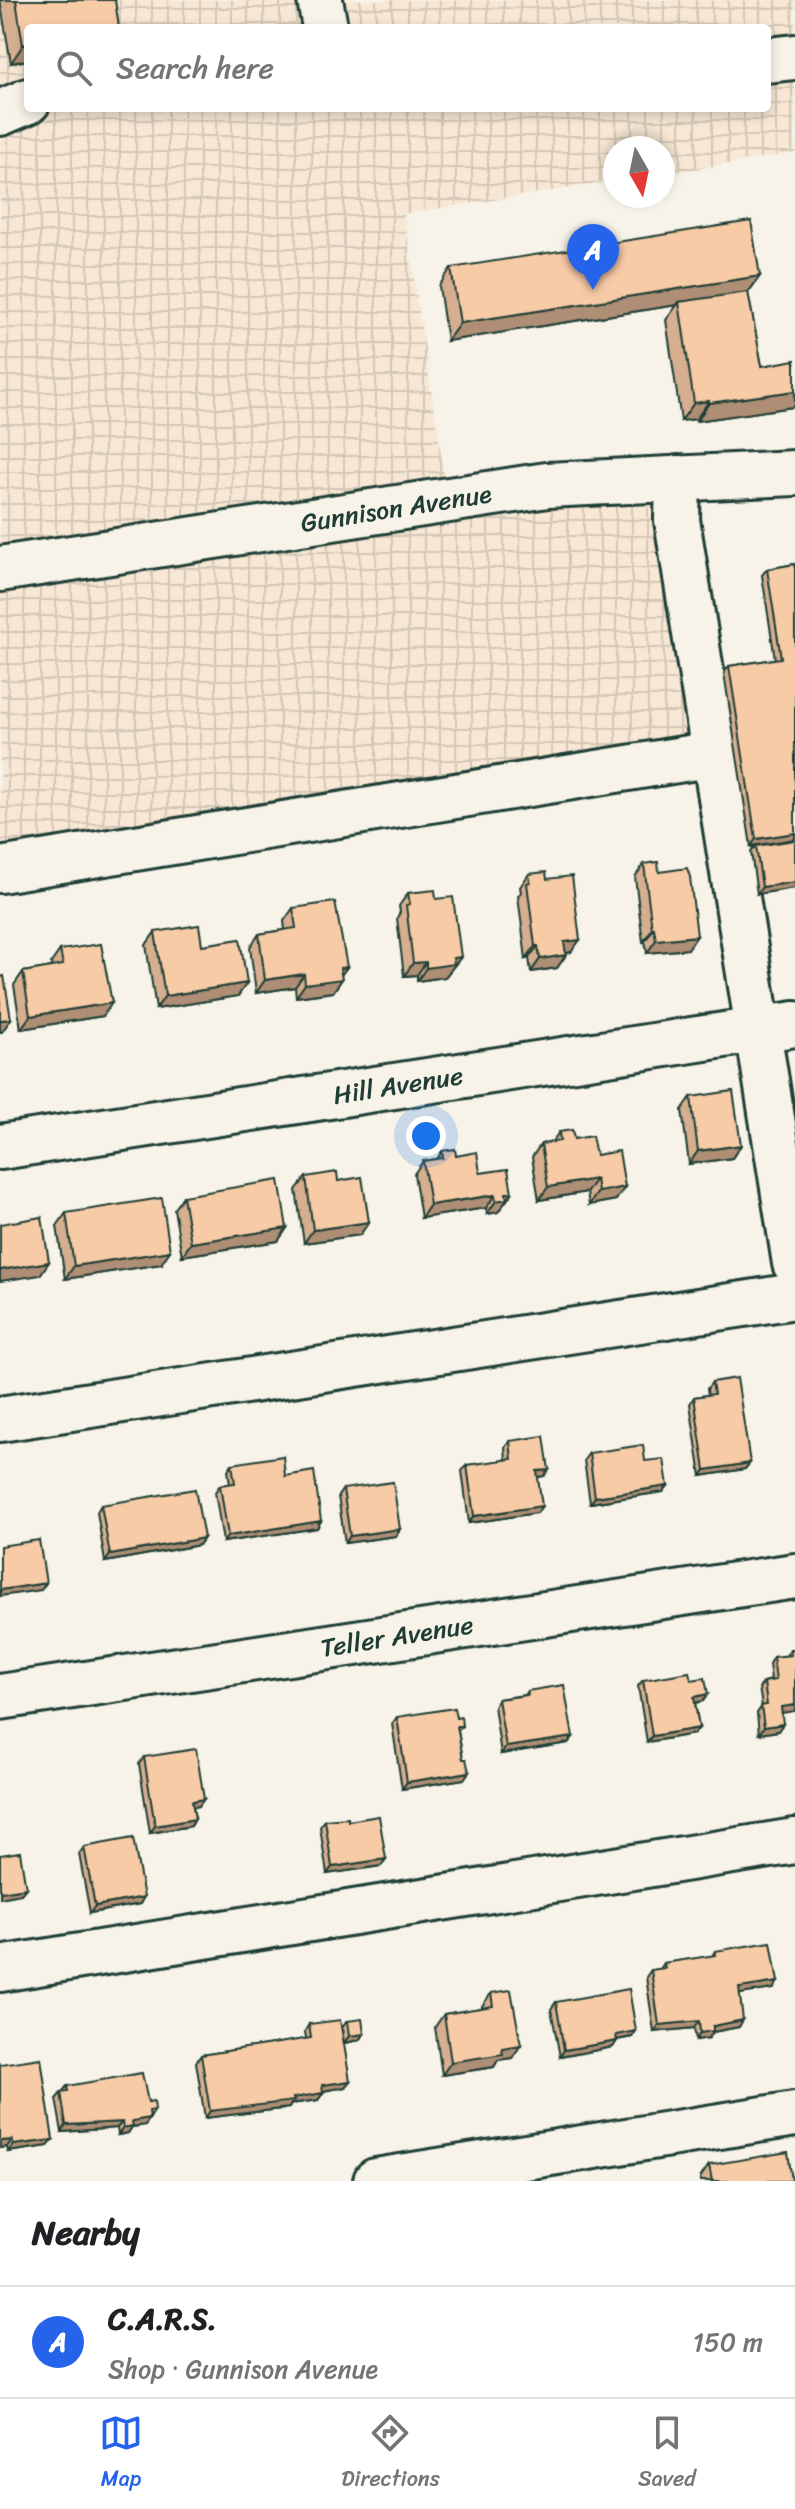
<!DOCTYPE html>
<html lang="en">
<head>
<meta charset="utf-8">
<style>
  :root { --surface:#fff; --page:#f2f2f2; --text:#202124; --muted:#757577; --line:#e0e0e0; --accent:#2563eb }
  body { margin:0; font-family:Sriracha,sans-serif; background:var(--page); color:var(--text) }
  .compass { position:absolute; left:603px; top:136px; width:72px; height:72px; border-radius:50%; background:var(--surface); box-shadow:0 4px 12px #0003; rotate:171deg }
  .you { position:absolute; left:426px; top:1136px; width:28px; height:28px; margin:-20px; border:6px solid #fff; border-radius:50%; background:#1a73e8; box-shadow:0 0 0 12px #1a73e833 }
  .badge { display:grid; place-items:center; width:52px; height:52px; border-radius:50%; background:var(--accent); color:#fff; font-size:26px; font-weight:700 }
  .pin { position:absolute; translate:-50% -66px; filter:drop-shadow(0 2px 4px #0008) }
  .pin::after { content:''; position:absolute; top:42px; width:28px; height:24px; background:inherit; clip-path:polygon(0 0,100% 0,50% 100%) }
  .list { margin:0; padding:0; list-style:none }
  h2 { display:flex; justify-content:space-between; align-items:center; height:104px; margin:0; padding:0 32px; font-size:34px }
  h2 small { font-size:26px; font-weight:400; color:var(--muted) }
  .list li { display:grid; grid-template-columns:52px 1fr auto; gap:24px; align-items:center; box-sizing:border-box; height:112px; padding:0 32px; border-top:2px solid var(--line) }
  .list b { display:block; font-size:30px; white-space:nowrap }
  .list p { margin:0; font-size:26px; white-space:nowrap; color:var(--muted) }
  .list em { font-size:26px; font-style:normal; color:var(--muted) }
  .icon { flex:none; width:44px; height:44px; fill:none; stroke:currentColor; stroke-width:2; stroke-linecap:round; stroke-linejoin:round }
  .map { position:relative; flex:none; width:795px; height:2181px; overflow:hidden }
  .search { position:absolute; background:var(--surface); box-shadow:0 4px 12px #0003; left:24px; right:24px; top:24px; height:88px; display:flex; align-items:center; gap:20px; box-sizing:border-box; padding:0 28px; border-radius:8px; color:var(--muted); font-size:30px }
  .sheet { height:216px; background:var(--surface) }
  nav { display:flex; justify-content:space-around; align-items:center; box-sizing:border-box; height:112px; border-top:2px solid var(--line); background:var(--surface); font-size:22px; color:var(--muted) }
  nav a { display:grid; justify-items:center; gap:4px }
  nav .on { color:var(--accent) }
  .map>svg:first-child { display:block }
  .industrial { fill:url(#industrial-grid); fill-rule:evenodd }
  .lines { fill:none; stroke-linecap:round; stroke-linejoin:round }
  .minor-casing { stroke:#1f3d34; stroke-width:50 }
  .minor { stroke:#f7f3e8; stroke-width:44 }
  .wall { fill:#d5af90; stroke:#1f3d34; stroke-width:2 }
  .shaded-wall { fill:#ae8e75; stroke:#1f3d34; stroke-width:2 }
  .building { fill:#f8cba7; stroke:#1f3d34; stroke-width:2 }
  .labels { text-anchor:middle; stroke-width:6; stroke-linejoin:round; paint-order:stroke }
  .street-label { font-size:26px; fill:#1f3d34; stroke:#f7f3e8 }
</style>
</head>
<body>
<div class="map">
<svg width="795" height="2181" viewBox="0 0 795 2181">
  <defs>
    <pattern id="industrial-grid" width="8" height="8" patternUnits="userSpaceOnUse" patternTransform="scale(2)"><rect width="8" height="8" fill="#f7e7d4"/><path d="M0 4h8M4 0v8" fill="none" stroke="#d3c7b7"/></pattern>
  </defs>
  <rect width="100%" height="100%" fill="#f7f3e8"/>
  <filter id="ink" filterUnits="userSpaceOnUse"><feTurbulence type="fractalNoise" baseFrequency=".0125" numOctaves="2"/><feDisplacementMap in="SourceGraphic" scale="16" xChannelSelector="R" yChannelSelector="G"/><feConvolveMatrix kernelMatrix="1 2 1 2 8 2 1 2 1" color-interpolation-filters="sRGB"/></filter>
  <g filter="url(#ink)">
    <path class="industrial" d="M0,0H795V153L663,174V148H615V181L404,214L451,519L573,501L653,498L695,744L0,855ZM28,28H767V108H28Z"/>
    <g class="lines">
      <defs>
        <g id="minor">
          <path d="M320,0L325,27"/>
          <path d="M767,60L795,57"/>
          <path d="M0,113L28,101"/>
          <path d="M678,478L677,520L795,1263"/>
          <path d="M0,569L547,485L795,473"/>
          <path d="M0,870L714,754"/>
          <path d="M0,1147L795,1024"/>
          <path d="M0,1419L795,1296"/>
          <path d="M0,1697L795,1576"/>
          <path d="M0,1969L795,1841"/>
          <path d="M376,2181L795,2114"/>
        </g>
      </defs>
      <use href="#minor" class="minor-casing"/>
      <use href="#minor" class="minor"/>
    </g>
    <g class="wall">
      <path d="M0,0H115L28,60L11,63Z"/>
      <path d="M451,268L760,276L748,293L762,366L793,407L697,421L696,419L681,421L666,320L677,305L447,341L439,286Z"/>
      <path d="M795,564V839L751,846L724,673L729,666L775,659L762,575L767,569Z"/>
      <path d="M795,840V888L757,894L751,852L756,846Z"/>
      <path d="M644,864L659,872L688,949L647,953L645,941L643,942L635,877Z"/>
      <path d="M529,874L547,879L571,952L566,953V955L557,968L531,972L529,958L526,959L518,896L521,892L520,887Z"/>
      <path d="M408,893L436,899L461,957L445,977L417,981V975L404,976L397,918L400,912L399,906Z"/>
      <path d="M293,908L347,967L341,975L342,979L333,992L296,997L295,987L256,993L250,947L259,934L285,930L284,921Z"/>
      <path d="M155,932L238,996L156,1009L146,945Z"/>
      <path d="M60,950L103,1016L21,1029L14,985L23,972L52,967L51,963Z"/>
      <path d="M691,1097L741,1145L732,1158L689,1164L682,1110Z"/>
      <path d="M559,1132L574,1139L596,1155L616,1200L589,1205L587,1192L539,1200L532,1157L541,1144L552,1142Z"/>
      <path d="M442,1151L456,1156L480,1173L512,1193L498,1212L487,1214L486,1208L421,1218L414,1174L423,1161L437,1159Z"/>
      <path d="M306,1177L338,1181L360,1235L304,1243L296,1190Z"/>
      <path d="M183,1196L287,1228L278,1241L182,1256L174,1209Z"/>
      <path d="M66,1213L161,1264L65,1279L57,1226Z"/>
      <path d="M712,1382L745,1469L701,1476L690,1404L694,1397L708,1395L707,1389Z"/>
      <path d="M510,1441L544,1476L538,1477L537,1513L469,1523L462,1471L467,1465L506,1460L505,1447Z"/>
      <path d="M589,1453L645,1461L663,1492L590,1503L584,1460Z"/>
      <path d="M232,1464L285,1476L321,1521L317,1528L223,1542L215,1492L220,1485L230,1484L228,1470Z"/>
      <path d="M343,1489L400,1529L396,1536L345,1543L338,1496Z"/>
      <path d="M101,1505L204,1538L199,1545L105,1562L97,1512Z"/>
      <path d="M790,1649H795L778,1731L759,1734L757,1713L762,1706L759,1688L764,1682L771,1680L769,1664L773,1657L786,1656Z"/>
      <path d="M643,1680H691L708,1694L703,1701L695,1703L699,1728L694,1734L647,1742L638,1686Z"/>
      <path d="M527,1691L573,1737L568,1743L501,1754L494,1706L498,1699L524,1695Z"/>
      <path d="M397,1717L456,1718L462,1726L458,1731L463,1759L464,1779L402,1789L392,1724Z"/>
      <path d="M144,1757L199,1806L193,1807L195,1819L191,1826L150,1833L139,1764Z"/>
      <path d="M325,1820L386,1859L381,1866L327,1874L320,1827Z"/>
      <path d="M84,1847L140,1904L90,1913L79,1854Z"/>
      <path d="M715,1951L773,1989L740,1994L739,2027L713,2032L709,2038L696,2040L694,2028L654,2032L646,1977L651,1970L660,1969L664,1963L712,1956Z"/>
      <path d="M491,1993L512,2058L498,2060L494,2067L442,2075L435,2027L444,2014L482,2008V2006Z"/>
      <path d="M556,2002L636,2031L632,2037L617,2040L613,2047L560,2057L551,2009Z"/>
      <path d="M347,2021L359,2040L344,2043L342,2028Z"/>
      <path d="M309,2024L345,2087L323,2091V2093L318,2100L291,2104L289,2108L205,2118L196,2062L201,2055L306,2039L305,2031Z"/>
      <path d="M0,2064L48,2146L8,2152L7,2147L0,2148Z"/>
      <path d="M67,2086L148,2102L155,2110L145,2125L132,2127L128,2133L118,2135L117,2128L62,2132L56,2099Z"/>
      <path d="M709,2165L792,2181H701L700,2178Z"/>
    </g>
    <g class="shaded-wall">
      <path d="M28,44V60L11,63L23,45Z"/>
      <path d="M760,276L747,294L679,302L677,305L447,341L460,323Z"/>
      <path d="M795,391V405L793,407L697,421L709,403Z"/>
      <path d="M709,401L696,419L681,421L694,403Z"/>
      <path d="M795,833V839L751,846L756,839Z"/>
      <path d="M795,882V888L757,894L762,887Z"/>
      <path d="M654,928L645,941L643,942L652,929Z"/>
      <path d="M697,936L688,949L647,953L656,940Z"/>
      <path d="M580,940L571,952L555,955L564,942Z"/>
      <path d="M535,946H538L529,958L526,959Z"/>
      <path d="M566,955L557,968L531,972L540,959Z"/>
      <path d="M461,957L445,977L417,981L426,968L453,958Z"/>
      <path d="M426,962L417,975L404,976L413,963Z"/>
      <path d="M347,967L338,979H342L333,992L296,997L305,984L340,968Z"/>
      <path d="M304,974L295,987L256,993L265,980Z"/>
      <path d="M247,983L238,996L156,1009L165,996Z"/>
      <path d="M112,1003L103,1016L21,1029L30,1016Z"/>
      <path d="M11,1019L2,1032H0V1020Z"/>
      <path d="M741,1145L732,1158L689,1164L698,1151Z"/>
      <path d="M596,1179L587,1192L539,1200L548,1187Z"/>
      <path d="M625,1187L616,1200L589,1205L598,1192Z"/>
      <path d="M506,1193H512L498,1212L487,1214L496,1201Z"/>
      <path d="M495,1195L486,1208L421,1218L430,1205Z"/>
      <path d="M369,1222L360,1235L304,1243L313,1230Z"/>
      <path d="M287,1228L278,1241L182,1256L191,1243Z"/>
      <path d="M170,1251L161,1264L65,1279L74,1266Z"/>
      <path d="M49,1262L40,1275L0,1281V1270Z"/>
      <path d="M750,1463L745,1469L701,1476L705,1470Z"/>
      <path d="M549,1470L544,1476L532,1478L537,1471Z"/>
      <path d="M668,1486L663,1492L590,1503L595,1497Z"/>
      <path d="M542,1506L537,1513L469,1523L474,1516Z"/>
      <path d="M321,1521L317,1528L223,1542L228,1536Z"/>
      <path d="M400,1529L396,1536L345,1543L350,1536Z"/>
      <path d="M204,1538L199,1545L105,1562L110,1555Z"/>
      <path d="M46,1583L41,1590L0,1596V1590Z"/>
      <path d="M708,1694L703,1701L689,1704L694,1697Z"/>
      <path d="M795,1705V1711L776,1714L781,1707Z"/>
      <path d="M783,1724L778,1731L759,1734L764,1727Z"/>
      <path d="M699,1728L694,1734L647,1742L652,1736Z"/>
      <path d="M573,1737L568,1743L501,1754L506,1747Z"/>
      <path d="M469,1772L464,1779L402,1789L407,1782Z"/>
      <path d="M204,1799L199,1806L188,1808L192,1801Z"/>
      <path d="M195,1819L191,1826L150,1833L155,1826Z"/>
      <path d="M386,1859L381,1866L327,1874L332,1867Z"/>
      <path d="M26,1888L21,1894L0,1898V1892Z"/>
      <path d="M144,1897L140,1904L90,1913L95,1906Z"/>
      <path d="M778,1982L773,1989L734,1995L739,1988Z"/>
      <path d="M743,2020L739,2027L713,2032L709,2038L696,2040L700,2033L713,2026Z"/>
      <path d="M699,2021L694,2028L654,2032L659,2025Z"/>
      <path d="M636,2031L632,2037L611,2041L616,2035Z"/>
      <path d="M364,2034L359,2040L344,2043L349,2036Z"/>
      <path d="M617,2041L613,2047L560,2057L564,2050Z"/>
      <path d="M521,2045L512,2058L498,2060L494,2067L442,2075L451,2062L502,2048Z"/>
      <path d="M350,2081L345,2087L317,2092L322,2085Z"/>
      <path d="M323,2093L318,2100L291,2104L289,2108L205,2118L210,2111Z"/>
      <path d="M150,2118L145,2125L132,2127L128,2133L118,2135L123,2128L132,2121Z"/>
      <path d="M122,2122L117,2128L62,2132L66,2125Z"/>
      <path d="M12,2140L7,2147L0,2148V2141Z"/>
      <path d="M53,2140L48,2146L8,2152L13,2145Z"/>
    </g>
    <g class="building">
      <path d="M16,0H115L119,28H28V44L23,45Z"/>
      <path d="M751,221L760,276L460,323L451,268Z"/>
      <path d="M748,292L762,366L795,360V391L709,403V401L694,403L679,302Z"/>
      <path d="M795,564V833L756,839L729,666L781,658L767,569Z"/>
      <path d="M795,840V882L762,887L756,846Z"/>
      <path d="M658,862L659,872L687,868L690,877L697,936L656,940L654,928L652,929L644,864Z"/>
      <path d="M546,872L547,879L572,876L580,940L564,942L566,955L540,959L538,946H535L527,883L530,882L529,874Z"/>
      <path d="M435,890L436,899L453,897L461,957L453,958L454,964L426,968V962L413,963L406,905L410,904L408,893Z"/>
      <path d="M335,902L347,967L340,968L342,979L305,984L304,974L265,980L259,934L296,928L293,908Z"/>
      <path d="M199,925L202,945L240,939L247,983L165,996L155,932Z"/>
      <path d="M101,944L112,1003L30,1016L23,972L63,965L60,950Z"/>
      <path d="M4,976L11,1019L0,1020V977Z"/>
      <path d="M733,1091L741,1145L698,1151L691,1097Z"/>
      <path d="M572,1130L574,1139L592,1136L596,1155L619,1151L625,1187L598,1192L596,1179L548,1187L541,1144L560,1141L559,1132Z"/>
      <path d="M455,1149L456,1156L477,1152L480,1173L508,1169L512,1193H506L507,1199L496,1201L495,1195L430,1205L423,1161L443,1158L442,1151Z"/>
      <path d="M337,1172L338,1181L362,1177L369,1222L313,1230L306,1177Z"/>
      <path d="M279,1180L287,1228L191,1243L183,1196Z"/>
      <path d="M162,1198L170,1251L74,1266L66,1213Z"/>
      <path d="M42,1217L49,1262L0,1270V1224Z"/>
      <path d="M737,1378L750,1463L705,1470L694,1397L714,1394L712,1382Z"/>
      <path d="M544,1436L549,1470L537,1471L542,1506L474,1516L467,1465L512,1459L510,1441Z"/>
      <path d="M643,1445L645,1461L664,1459L668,1486L595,1497L589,1453Z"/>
      <path d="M283,1456L285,1476L314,1471L321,1521L228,1536L220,1485L235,1483L232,1464Z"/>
      <path d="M393,1482L400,1529L350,1536L343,1489Z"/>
      <path d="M195,1489L204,1538L110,1555L101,1505Z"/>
      <path d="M39,1540L46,1583L0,1590V1546Z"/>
      <path d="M790,1649H795V1705L781,1707L783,1724L764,1727L761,1706L767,1705L764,1682L776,1680L773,1657L791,1655Z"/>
      <path d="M689,1672L691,1680L705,1678L708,1694L694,1697L699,1728L652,1736L643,1680Z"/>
      <path d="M564,1685L573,1737L506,1747L498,1699L528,1695L527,1691Z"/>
      <path d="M454,1708L456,1718L461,1717L462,1726H457L463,1759H466L469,1772L407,1782L397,1717Z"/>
      <path d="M196,1749L204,1799L192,1801L195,1819L155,1826L144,1757Z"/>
      <path d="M379,1816L386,1859L332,1867L325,1820L348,1818V1821Z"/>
      <path d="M133,1838L144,1897L95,1906L84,1847Z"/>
      <path d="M20,1852L26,1888L0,1892V1855Z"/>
      <path d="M771,1942L778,1982L739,1988L743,2020L713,2026V2031L700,2033L699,2021L659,2025L651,1970L665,1968L664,1963L716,1955L715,1951Z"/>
      <path d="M629,1989L636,2031L616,2035L617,2041L564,2050L556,2002Z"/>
      <path d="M511,1990L521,2045L502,2048L503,2054L451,2062L444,2014L493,2006L491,1993Z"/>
      <path d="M362,2019L364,2034L349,2036L347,2021Z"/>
      <path d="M340,2020L350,2081L322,2085L323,2093L293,2098L294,2101L210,2111L201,2055L311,2038L309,2024Z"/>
      <path d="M41,2058L53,2140L13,2145L12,2140L0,2141V2064Z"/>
      <path d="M142,2073L148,2102L154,2101L155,2110L149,2111L150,2118L132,2121L133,2126L123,2128L122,2122L66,2125L61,2092L68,2091L67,2086Z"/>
      <path d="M788,2152L792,2181H712L709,2165Z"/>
    </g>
  </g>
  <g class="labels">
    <g class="street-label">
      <text transform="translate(396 508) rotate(-9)" y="9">Gunnison Avenue</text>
      <text transform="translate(398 1085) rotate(-9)" y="9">Hill Avenue</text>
      <text transform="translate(397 1636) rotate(-9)" y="9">Teller Avenue</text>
    </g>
  </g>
</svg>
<svg class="compass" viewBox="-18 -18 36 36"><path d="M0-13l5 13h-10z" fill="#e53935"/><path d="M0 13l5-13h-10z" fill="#757577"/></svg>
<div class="you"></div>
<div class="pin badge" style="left:593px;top:290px">A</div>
<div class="search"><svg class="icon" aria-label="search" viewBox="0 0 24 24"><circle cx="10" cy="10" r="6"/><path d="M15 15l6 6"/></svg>Search here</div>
</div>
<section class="sheet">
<h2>Nearby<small></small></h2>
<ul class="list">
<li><span class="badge">A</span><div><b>C.A.R.S.</b><p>Shop · Gunnison Avenue</p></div><em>150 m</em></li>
</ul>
</section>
<nav>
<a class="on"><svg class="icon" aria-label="map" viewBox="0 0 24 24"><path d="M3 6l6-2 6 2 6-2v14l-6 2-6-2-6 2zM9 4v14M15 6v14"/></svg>Map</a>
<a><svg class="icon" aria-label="directions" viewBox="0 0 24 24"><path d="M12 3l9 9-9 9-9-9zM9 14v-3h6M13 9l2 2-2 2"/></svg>Directions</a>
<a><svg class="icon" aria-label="saved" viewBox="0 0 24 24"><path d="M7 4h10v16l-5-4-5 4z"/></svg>Saved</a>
</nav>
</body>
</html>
